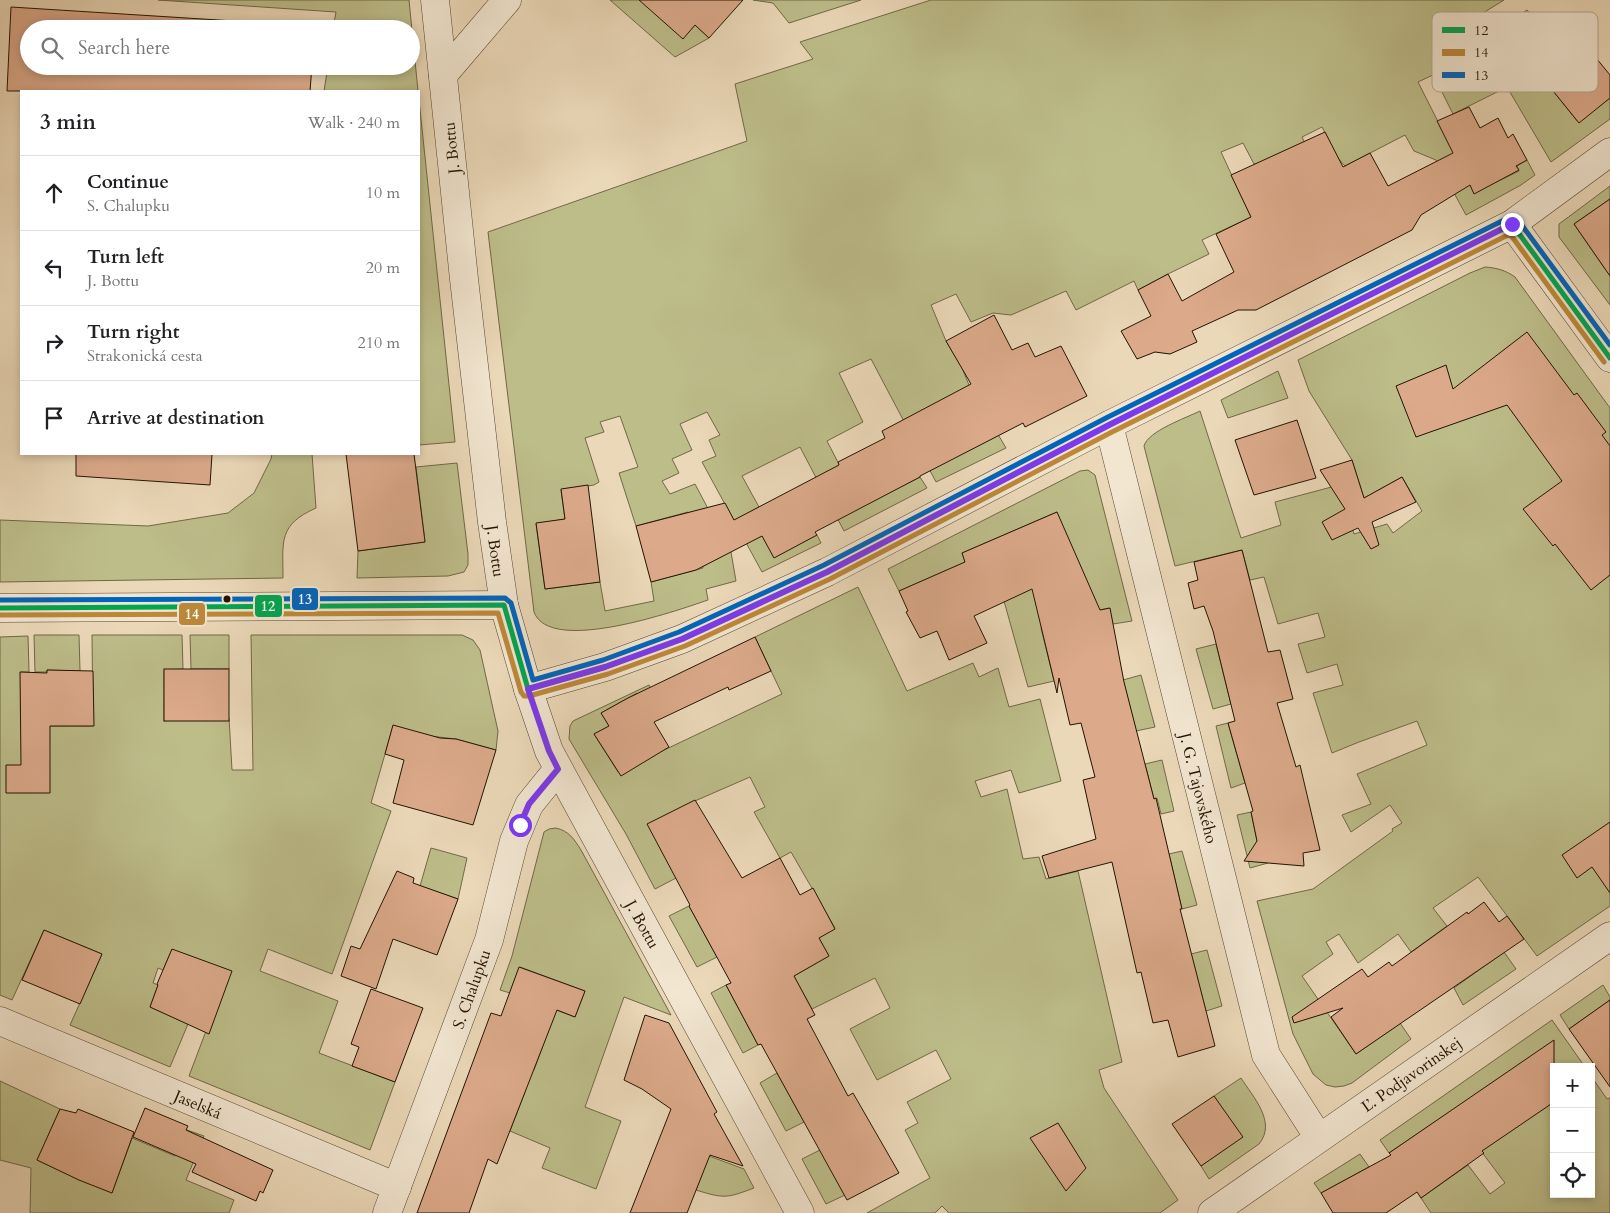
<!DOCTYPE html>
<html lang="en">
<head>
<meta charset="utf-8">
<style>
  :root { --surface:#fff; --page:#f2f2f2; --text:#202124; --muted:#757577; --line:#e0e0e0 }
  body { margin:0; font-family:Cardo,serif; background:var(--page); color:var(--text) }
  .controls { position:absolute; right:15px; bottom:15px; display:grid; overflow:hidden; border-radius:0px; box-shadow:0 2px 8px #0003 }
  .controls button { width:45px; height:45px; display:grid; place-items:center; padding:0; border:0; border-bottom:1px solid var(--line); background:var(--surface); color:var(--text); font:25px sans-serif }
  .stop { position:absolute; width:15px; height:15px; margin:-11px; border:4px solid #7c3aed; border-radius:50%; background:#fff }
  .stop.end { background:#7c3aed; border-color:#fff; box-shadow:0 1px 5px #0008 }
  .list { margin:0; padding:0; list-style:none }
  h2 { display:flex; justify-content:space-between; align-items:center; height:65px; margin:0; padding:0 20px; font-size:21px }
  h2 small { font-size:16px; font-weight:400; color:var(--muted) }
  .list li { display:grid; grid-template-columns:32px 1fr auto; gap:15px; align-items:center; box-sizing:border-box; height:75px; padding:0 20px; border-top:1px solid var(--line) }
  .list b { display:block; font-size:19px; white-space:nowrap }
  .list p { margin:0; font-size:16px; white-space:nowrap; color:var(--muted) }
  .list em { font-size:16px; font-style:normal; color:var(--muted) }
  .icon { flex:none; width:28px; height:28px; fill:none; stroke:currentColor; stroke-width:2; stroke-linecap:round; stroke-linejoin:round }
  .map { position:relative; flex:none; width:1610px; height:1213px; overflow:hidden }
  .search { position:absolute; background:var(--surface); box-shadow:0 2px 8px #0003; left:20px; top:20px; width:400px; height:55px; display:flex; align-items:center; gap:12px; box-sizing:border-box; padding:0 18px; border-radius:28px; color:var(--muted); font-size:19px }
  .panel { position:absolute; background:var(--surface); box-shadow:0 2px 8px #0003; left:20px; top:90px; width:400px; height:365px; border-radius:0px }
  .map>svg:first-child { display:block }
  .green { fill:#bdbd8a; stroke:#706846; fill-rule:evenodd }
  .building { fill:#dcaa8b; stroke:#231201 }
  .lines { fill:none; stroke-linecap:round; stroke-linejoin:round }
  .minor-casing { stroke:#55442f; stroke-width:29 }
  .minor { stroke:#f2e6d1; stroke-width:28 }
  .bus-1-casing { stroke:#f2e6d1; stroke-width:9 }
  .bus-2-casing { stroke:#f2e6d1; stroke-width:9 }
  .bus-3-casing { stroke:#f2e6d1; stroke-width:9 }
  .bus-1 { stroke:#00a651; stroke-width:5 }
  .bus-2 { stroke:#bd8838; stroke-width:5 }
  .bus-3 { stroke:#0065bd; stroke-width:5 }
  .route { stroke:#7c3aed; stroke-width:6 }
  .bus-dot { fill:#231201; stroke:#f2e6d1; stroke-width:2 }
  .labels { text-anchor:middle; stroke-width:5; stroke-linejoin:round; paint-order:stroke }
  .street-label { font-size:16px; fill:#231201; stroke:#f2e6d1 }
  .key { fill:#f2e6d1; stroke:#b4a693; stroke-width:1 }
  .key-label { font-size:14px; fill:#231201 }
  .line-badge { stroke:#f2e6d1; stroke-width:2 }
  .badge-label { font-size:14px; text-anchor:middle; font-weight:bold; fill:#fff }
</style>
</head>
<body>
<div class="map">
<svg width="1610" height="1213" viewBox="0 0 1610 1213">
  <rect width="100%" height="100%" fill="#ebd8b8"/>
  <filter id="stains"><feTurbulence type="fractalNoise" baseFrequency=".004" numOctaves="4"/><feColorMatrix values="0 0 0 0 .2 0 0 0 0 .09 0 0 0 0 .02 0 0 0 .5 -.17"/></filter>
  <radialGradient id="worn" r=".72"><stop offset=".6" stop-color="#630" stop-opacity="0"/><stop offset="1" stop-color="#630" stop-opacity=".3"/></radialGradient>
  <g class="green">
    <path d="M158,0H409L418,91H324L328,66H411V29H333L336,12Z"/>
    <path d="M610,0H665L655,14L683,38L695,25L709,38L675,57Z"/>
    <path d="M753,0H861L789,23L773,3Z"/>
    <path d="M931,0H1504L1483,13L1495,31L1527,10L1561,51L1545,64L1552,75L1545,81L1578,122L1610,98V119L1551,162L1507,87L1453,114L1442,92L1446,90L1437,73L1418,82L1474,193L1519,171L1517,166L1527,160L1535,175L1521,185L1466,215L1436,160L1414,151L1405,135L1345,166L1338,158L1322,127L1302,137L1317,168L1254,164L1243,143L1221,152L1251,217L1202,240L1209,254L1168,274L1138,290L1134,281L1076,310L1066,291L1011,315L993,313L971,322L956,294L931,305L946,341L962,368L969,385L1006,448L936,482L871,359L839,373L863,422L827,441L861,507L920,477L927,488L844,531L800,447L742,476L759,507L750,512L774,557L817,535L821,543L762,572L702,462L716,456L709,440L720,435L707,412L680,424L692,450L672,459L679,473L662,481L670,494L695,484L731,552L736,581L706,589L708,600C676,611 550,655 534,612L488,232L747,141L735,84L813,59L800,42ZM620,416L638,467L619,473L636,526L688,512L692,522L703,568L651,582L654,601L605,611L600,582L545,589L536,524L565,519L561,490L594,485L599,482L585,438L604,432L600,422Z"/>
    <path d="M419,100L455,442L419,445Z"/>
    <path d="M1610,186V199L1574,224L1605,269L1610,266V305L1559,237V224Z"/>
    <path d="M1485,267C1497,268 1505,270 1515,277L1610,408V906L1537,956L1478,877L1433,908L1447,926L1411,952L1398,934L1358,963L1339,934L1326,942L1333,954L1302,976L1356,1054L1400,1023L1411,1039L1352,1083L1344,1086L1335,1087L1326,1085L1313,1074L1293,1034L1257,901L1313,889L1393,831L1392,829L1402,823L1390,805L1351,832L1342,815L1371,804L1357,774L1427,745L1417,721L1359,742L1332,753L1313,693L1343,685L1337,664L1307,673L1298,644L1325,637L1318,613L1278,624L1264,577L1250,580L1242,550L1175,566L1144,446C1148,431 1186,418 1200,411L1241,538L1281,525L1275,502L1339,485L1354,534L1387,524L1393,533L1422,511L1402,477L1364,498L1352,460L1309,391L1298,360L1470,273Z"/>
    <path d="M1278,371L1288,398L1228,418L1221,400Z"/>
    <path d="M272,454H312L316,508C278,525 283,541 283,578L0,582V520L148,526L228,513L254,493L271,459Z"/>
    <path d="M457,463L468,554V565L464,572L448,576L357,578L358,551L425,542L416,467Z"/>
    <path d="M1088,470L1095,475L1097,483L1132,621L1113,624L1109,608L1091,612L1092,617L1041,628L1054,681L1028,687L1004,601L1057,512L962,553L965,562L899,591L888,569L1080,471Z"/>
    <path d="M858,587L907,691L973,663L979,677L998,668L1009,707L1040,699L1061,781L1019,793L1011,770L975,781L981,797L1007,789L1023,859L1039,857L1046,879L1078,871L1122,1062L1099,1070L1104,1088L1178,1200L1160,1213H949L942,1206L935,1213H867L930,1178L905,1130L918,1123L907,1102L951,1079L936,1050L877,1080L850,1029L890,1008L875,978L812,1009L794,976L829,956L819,938L835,928L791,852L780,858L754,812L765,807L750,777L688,804L676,878L655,889L626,834L569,739L570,726L573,721L649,685L655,695L643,701L637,693L601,713L609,726L594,734L618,772L782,694L755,637Z"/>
    <path d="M34,635H79L80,671L47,670V672H35Z"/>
    <path d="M92,635H182L183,669L164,670V721L184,718H229L232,770H253L251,635H462L473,640L480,650L498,731L496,750L456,739L430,736L393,726L371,803L391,811L332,974L268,949L260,971L338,1001L319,1053L395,1082L370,1150L189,1076L206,1031L172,949L163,970L158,968L153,983L158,985L150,1007L188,1024L170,1067L70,1025L102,954L44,930L12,1000L0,995V637L28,636L29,672H21V726H93Z"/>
    <path d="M190,635H229V669H191Z"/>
    <path d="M1216,644L1231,704L1213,709L1196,649Z"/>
    <path d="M1141,675L1155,727L1136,731L1123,680Z"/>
    <path d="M1228,723L1245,783L1231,788L1216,726Z"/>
    <path d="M1162,760L1174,811L1161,814L1157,798L1154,799L1145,764Z"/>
    <path d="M1251,812L1257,841L1268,863L1250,868L1237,815Z"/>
    <path d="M556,828C569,831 574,839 581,850L671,1015L624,997L585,1107L621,1121L596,1189L542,1168L550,1148L510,1131L525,1092L521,1066L534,1070L556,1010L575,1017L585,991L520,967L510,993L500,990L512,956L544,832L549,829Z"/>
    <path d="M431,848L467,858L458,899L420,886Z"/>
    <path d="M1182,851L1197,905L1182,909L1169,854Z"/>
    <path d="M689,906L717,957L697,967L669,916Z"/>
    <path d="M1207,950L1222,1006L1206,1011L1191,954Z"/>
    <path d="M1504,952L1516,969L1463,1005L1454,988Z"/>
    <path d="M726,985L758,1045L743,1053L711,993Z"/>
    <path d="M1603,985L1610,997V1000L1569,1029L1560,1015Z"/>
    <path d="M1552,1020L1585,1067H1554V1194H1591V1076L1607,1099L1610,1098V1213H1431L1421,1198L1468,1165L1490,1194L1505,1183L1451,1111L1389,1153L1380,1140Z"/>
    <path d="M777,1073L804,1122L786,1131L760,1083Z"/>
    <path d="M1241,1078C1253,1097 1277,1122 1259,1144L1209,1179L1201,1166L1242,1137L1214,1096Z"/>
    <path d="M0,1081L60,1109L37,1160L79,1180L112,1193L132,1138L175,1156L187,1130L204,1136L186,1180L234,1200L229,1213H30L31,1168L0,1160Z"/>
    <path d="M820,1150L845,1195L826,1204L802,1159Z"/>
    <path d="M1360,1154L1369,1167L1321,1193L1314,1183Z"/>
    <path d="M709,1156L744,1169L754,1188C727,1198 725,1199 696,1190Z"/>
  </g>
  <g class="building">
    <path d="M639,0H743L709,38L695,25L683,39Z"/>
    <path d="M11,7L314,26V29H29V66H312L310,91H7Z"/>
    <path d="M1579,37L1610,75V98L1579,123L1545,81L1552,75L1545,64Z"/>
    <path d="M1469,107L1480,128L1498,118L1508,138L1513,134L1527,160L1516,166L1519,170L1474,194L1470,185L1421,215L1412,230L1256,310H1238L1192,331L1197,342L1170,354L1155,352L1137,359L1121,331L1151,316L1138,290L1168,274L1182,301L1234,272L1216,234L1251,217L1231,175L1325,132L1343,167L1370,153L1388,186L1453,153L1437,121Z"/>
    <path d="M1610,199V276L1574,224Z"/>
    <path d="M994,315L1012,350L1028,343L1035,357L1061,346L1087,396L1025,427L1023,423L920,476V477L815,532L817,535L774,558L762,536L696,570L651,582L636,526L725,503L734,520L839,465L838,462L885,438L882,431L971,384L946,341Z"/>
    <path d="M1527,332L1574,395L1577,393L1606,432L1602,435L1610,446V575L1591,590L1555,544L1553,546L1523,509L1562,481L1507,405L1416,437L1396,386L1446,365L1453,389Z"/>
    <path d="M1297,420L1316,478L1254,495L1235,440Z"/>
    <path d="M76,454H212L210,485L76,476Z"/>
    <path d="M346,454H414L425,542L358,551Z"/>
    <path d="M1352,460L1364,498L1402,477L1416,502L1372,522L1379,545L1371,549L1358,528L1332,540L1322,522L1345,509L1320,470Z"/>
    <path d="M588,485L600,582L545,589L536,523L565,519L561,489Z"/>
    <path d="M1057,512L1100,610L1110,608L1124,682L1145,764L1154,799L1156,798L1182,909H1180L1215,1046L1178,1057L1168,1020L1153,1023L1141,972L1137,973L1112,862L1049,878L1042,856L1096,839L1083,780L1095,777L1081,723L1070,725L1059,678L1057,693L1032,589L974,616L987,643L949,660L937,631L920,638L906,612L908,611L899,591L965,562L962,553Z"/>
    <path d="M1242,550L1268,652L1280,650L1293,699L1277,703L1296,767L1300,765L1320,850L1303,853L1304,866L1244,861L1257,841L1251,812L1253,811L1228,723L1235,721L1213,631L1204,606L1194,609L1188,583L1198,580L1194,562Z"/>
    <path d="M755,637L771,671L729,690L728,687L654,722L669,747L621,776L594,734L609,726L601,713L628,698Z"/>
    <rect x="164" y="669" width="65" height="52"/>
    <path d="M47,670L93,671L94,726H50V793H6V765H21L20,672L47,673Z"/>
    <path d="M393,725L440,738L456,739L496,750L473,825L393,803L404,760L385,754Z"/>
    <path d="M695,800L742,878L780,858L800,895L813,888L835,929L819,938L829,956L794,976L815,1015L807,1019L848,1096L853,1093L899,1173L847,1200L761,1044L758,1045L726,985L731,983L689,906L690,905L647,824Z"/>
    <path d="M1610,822V893L1592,867L1577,878L1562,855Z"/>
    <path d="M397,871L414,878L413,883L458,899L437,955L393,939L376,989L341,976L351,946L360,949Z"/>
    <path d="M1484,902L1499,922L1507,916L1524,939L1356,1054L1331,1017L1343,1008L1294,1023L1292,1017L1362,969L1368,977L1389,962L1392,966L1467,912L1468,914Z"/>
    <path d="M44,930L102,954L80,1004L22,980Z"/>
    <path d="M172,949L232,971L209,1034L150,1007L158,985L157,984Z"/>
    <path d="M519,967L585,991L575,1017L557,1010L497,1164L488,1159L469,1213H417L491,1013L501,1016Z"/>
    <path d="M371,989L423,1008L395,1082L352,1066L359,1047L351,1044Z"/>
    <path d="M1610,1000V1087L1569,1029Z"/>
    <path d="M645,1015L669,1023L717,1112L714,1114L743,1166L710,1155L687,1213H630L671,1109L642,1089L624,1080Z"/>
    <path d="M1554,1040V1102L1482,1151L1484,1153L1421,1198L1417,1192L1386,1213H1333L1321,1193L1391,1155L1389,1153Z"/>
    <path d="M1214,1096L1243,1137L1201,1166L1172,1124Z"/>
    <path d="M145,1108L188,1126L186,1130L273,1170L263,1193L260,1191L256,1201L192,1172L196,1164L133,1137Z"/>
    <path d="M60,1109L76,1113L78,1109L134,1132L112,1193L79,1180L37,1160Z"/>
    <path d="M1058,1123L1086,1168L1066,1191L1030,1138Z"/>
  </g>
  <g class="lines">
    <defs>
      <g id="minor">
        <path d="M435,0L464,279L492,522L504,605L528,689L549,751L800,1213"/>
        <path d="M443,75L507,0"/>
        <path d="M1512,224L1610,358"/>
        <path d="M1109,425L1266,1055L1319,1138"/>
        <path d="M0,608L504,605"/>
        <path d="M528,689L605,667L682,639L827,572L1109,425L1512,224L1610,152"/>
        <path d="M0,1021L397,1187"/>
        <path d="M387,1213L489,940L514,841L529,805L558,769"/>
        <path d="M1212,1213L1610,936"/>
      </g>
    </defs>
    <use href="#minor" class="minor-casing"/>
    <use href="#minor" class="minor"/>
    <defs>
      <path id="bus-1" d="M0,608L504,605L528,689L605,667L682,639L827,572L1109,425L1512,224L1610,358"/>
      <path id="bus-2" d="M0,615L498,613L521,692L524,696H529L608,674L685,646L830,579L1112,432L1510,234L1604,362"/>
      <path id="bus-3" d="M0,600L505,598L511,603L533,680L603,660L679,632L824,565L1106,418L1510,217H1514L1518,220L1610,345"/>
    </defs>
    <use href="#bus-1" class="bus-1-casing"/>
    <use href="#bus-2" class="bus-2-casing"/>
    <use href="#bus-3" class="bus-3-casing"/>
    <use href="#bus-1" class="bus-1"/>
    <use href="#bus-2" class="bus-2"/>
    <use href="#bus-3" class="bus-3"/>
  </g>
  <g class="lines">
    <path class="route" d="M520,825L529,804L558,769L549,751L528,689L605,667L682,639L827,572L1109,425L1512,224"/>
  </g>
  <circle class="bus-dot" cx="227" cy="599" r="4.5"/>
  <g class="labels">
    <g class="street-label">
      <text transform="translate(451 148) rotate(-96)" y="6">J. Bottu</text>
      <text transform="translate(496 551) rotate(82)" y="6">J. Bottu</text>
      <text transform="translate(1199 788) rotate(76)" y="6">J. G. Tajovského</text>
      <text transform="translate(643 924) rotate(61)" y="6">J. Bottu</text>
      <text transform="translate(471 989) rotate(-70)" y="6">S. Chalupku</text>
      <text transform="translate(1411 1074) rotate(-35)" y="6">Ľ. Podjavorinskej</text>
      <text transform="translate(198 1104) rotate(23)" y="6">Jaselská</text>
    </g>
  </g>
  <rect x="1432" y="12" width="166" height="80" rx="8" class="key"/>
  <rect x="1442" y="27" width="23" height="6" fill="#00a651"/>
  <rect x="1442" y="49" width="23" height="7" fill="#bd8838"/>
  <rect x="1442" y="72" width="23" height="6" fill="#0065bd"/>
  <g class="key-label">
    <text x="1474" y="35">12</text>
    <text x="1474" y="57">14</text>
    <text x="1474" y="80">13</text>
  </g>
  <g class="line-badge">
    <rect x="291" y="587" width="28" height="24" rx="5" fill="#0065bd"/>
    <rect x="254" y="594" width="29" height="24" rx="5" fill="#00a651"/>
    <rect x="178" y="602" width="28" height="24" rx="5" fill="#bd8838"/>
  </g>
  <g class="badge-label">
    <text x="305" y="604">13</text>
    <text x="268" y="611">12</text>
    <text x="192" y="619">14</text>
  </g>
  <rect width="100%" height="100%" filter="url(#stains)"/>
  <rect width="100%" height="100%" fill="url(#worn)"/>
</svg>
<div class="controls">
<button>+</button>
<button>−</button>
<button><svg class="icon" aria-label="locate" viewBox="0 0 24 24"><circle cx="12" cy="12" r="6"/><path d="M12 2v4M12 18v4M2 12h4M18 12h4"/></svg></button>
</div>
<div class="stop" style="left:520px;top:825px"></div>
<div class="stop end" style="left:1512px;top:224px"></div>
<div class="search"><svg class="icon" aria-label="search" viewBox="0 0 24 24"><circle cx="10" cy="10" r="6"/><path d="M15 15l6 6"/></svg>Search here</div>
<section class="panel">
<h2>3 min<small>Walk · 240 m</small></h2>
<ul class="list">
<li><svg class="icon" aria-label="ahead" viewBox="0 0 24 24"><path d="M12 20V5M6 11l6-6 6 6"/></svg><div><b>Continue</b><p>S. Chalupku</p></div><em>10 m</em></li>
<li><svg class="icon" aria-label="left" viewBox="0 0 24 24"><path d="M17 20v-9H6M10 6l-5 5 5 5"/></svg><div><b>Turn left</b><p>J. Bottu</p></div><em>20 m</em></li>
<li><svg class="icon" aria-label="right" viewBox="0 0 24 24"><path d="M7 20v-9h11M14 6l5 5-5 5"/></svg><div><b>Turn right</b><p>Strakonická cesta</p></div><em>210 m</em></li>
<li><svg class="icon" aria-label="arrive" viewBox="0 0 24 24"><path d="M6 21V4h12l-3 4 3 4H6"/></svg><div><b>Arrive at destination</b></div></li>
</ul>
</section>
</div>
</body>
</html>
